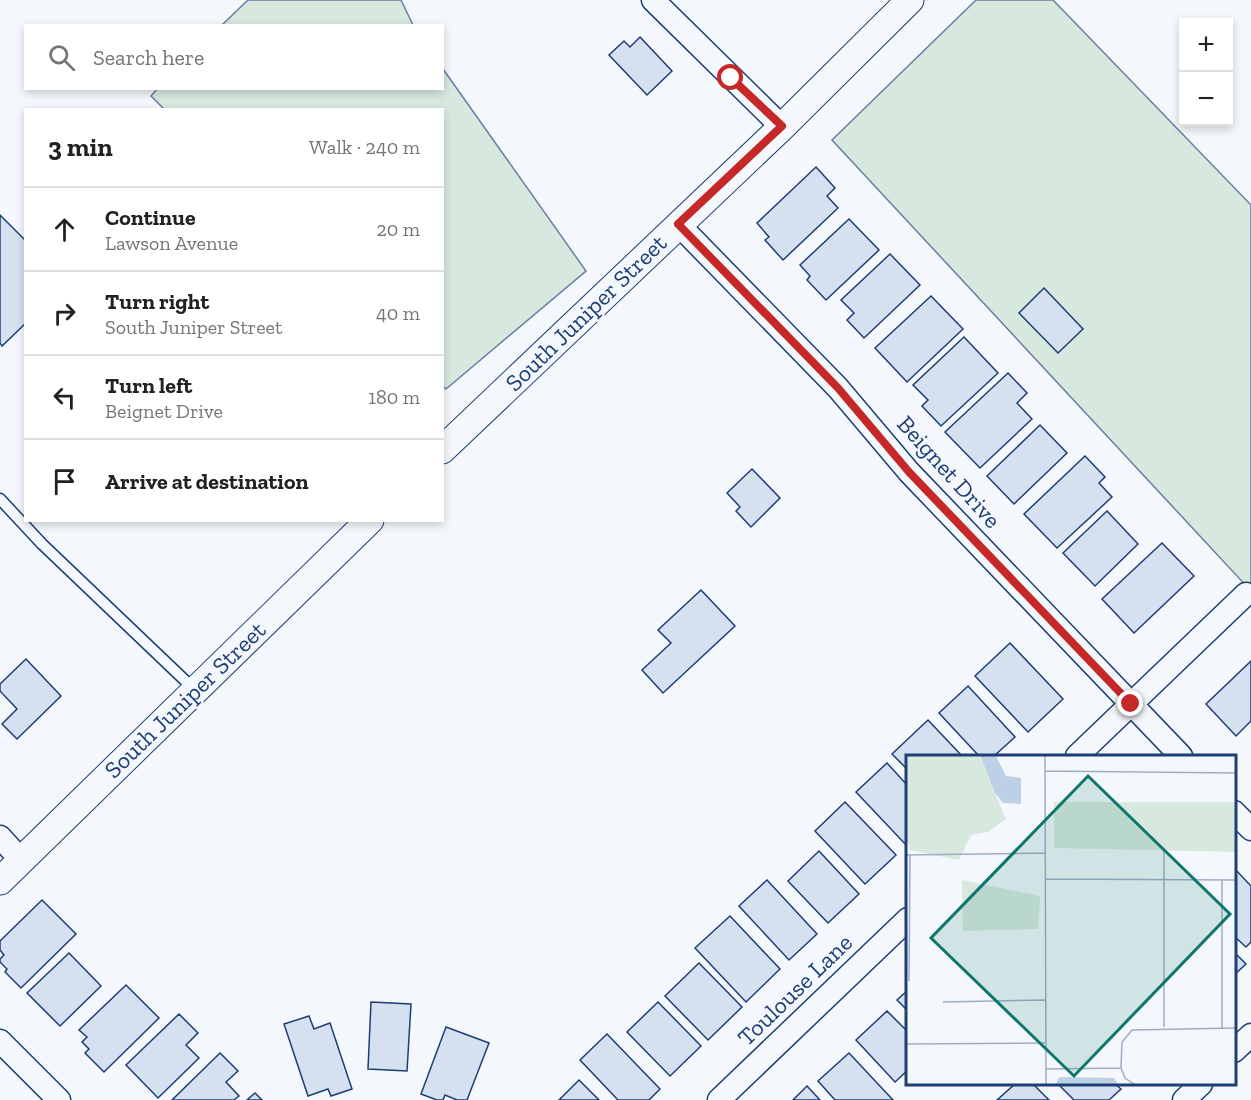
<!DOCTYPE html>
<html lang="en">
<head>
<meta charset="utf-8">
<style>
  :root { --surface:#fff; --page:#f2f2f2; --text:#202124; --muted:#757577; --line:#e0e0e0 }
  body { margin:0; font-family:"Zilla Slab",serif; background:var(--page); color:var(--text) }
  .controls { position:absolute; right:18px; top:18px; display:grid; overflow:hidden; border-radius:0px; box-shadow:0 3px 9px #0003 }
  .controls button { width:54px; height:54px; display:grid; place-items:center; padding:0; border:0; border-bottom:2px solid var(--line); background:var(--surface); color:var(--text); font:30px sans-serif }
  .stop { position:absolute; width:18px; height:18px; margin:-14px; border:4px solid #c62828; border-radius:50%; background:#fff }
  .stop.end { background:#c62828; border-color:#fff; box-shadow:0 2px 6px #0008 }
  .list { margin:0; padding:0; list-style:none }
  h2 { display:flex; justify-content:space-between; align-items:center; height:78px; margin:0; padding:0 24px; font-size:26px }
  h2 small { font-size:20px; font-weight:400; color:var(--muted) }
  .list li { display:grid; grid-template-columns:39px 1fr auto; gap:18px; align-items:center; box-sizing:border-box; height:84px; padding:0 24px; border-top:2px solid var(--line) }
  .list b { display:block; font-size:22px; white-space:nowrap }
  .list p { margin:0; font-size:20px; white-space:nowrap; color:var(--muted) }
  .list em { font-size:20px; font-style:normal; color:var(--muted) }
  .icon { flex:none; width:33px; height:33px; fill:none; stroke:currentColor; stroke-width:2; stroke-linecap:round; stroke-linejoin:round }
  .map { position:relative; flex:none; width:1251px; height:1100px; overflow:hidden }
  .search { position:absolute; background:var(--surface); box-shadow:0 3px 9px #0003; left:24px; top:24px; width:420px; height:66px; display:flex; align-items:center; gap:15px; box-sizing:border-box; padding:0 21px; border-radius:0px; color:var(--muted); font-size:22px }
  .panel { position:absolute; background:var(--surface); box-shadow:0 3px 9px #0003; left:24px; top:108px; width:420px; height:414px; border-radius:0px }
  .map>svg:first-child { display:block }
  .green { fill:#d7e8df; stroke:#687fa3; stroke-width:1.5 }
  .building { fill:#d5e0f0; stroke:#1d3f73; stroke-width:1.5 }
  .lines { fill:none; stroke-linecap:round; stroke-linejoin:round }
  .service-casing { stroke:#1d3f73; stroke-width:13 }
  .minor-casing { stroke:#1d3f73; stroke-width:25 }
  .tertiary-casing { stroke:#1d3f73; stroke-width:29 }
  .service { stroke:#f4f7fb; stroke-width:10 }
  .minor { stroke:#f4f7fb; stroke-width:22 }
  .tertiary { stroke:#f4f7fb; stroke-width:27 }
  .route { stroke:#c62828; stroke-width:8 }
  .labels { text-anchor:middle; stroke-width:4.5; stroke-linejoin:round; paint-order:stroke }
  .street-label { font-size:24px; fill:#1d3f73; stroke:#f4f7fb }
  .inset-road { fill:none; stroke:#9eadc5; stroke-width:1.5 }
  .view { fill:#0f766e; fill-opacity:0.15; stroke:#0f766e; stroke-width:3 }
  .inset-edge { fill:none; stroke:#1d3f73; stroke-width:3 }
</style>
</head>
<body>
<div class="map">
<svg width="1251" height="1100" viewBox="0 0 1251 1100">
  <rect width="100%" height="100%" fill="#f4f7fb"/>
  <g class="green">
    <path d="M248,0H401L413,25H222Z"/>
    <path d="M976,0H1053L1251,205V591L832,140Z"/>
    <path d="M443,69L586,271L446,389L442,385V110H165L151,96L158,88H442Z"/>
  </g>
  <g class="building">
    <path d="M640,37L672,71L647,95L609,55L624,41L630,47Z"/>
    <path d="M816,167L835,188L827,196L838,208L783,260L765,240L769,237L757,223Z"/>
    <path d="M0,215L26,241V323L2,346L0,343Z"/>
    <path d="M849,219L879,250L826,300L807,280L810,276L800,265Z"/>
    <path d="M890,254L920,285L864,338L847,320L854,313L841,300Z"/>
    <path d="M1044,288L1083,329L1058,353L1019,313Z"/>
    <path d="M931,296L963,329L907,382L875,348Z"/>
    <path d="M964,337L998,373L941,426L922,406L928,400L913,385Z"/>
    <path d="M1008,373L1027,393L1017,403L1032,419L980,468L945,432Z"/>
    <path d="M1040,425L1067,453L1014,504L987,476Z"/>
    <path d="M1085,456L1105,477L1099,483L1112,497L1057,548L1024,514Z"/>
    <path d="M752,469L780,498L751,527L736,511L740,507L727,493Z"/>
    <path d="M1107,511L1138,544L1095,586L1063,553Z"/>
    <path d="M1162,543L1194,576L1134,633L1102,599Z"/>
    <path d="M701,590L735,626L663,693L642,670L671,643L658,630Z"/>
    <path d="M1010,643L1063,699L1028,732L975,676Z"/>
    <path d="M26,659L61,696L17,739L2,724L17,709L0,691V684Z"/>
    <path d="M1251,661V721L1236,736L1206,704Z"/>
    <path d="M968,686L1015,737L994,756H979L939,713Z"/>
    <path d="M928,720L962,756H908V770L892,754Z"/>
    <path d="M887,763L908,786L907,846L856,792Z"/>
    <path d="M845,802L896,855L865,884L815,831Z"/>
    <path d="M819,851L859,894L828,923L788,881Z"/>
    <path d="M1234,868L1251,886V942L1246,947L1234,936Z"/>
    <path d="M767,880L817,934L789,960L739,906Z"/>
    <path d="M42,900L76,934L21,988L5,972L7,969L0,962V959L4,955L0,950V941Z"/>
    <path d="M730,916L780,969L746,1002L695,948Z"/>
    <path d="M1234,952L1246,964L1234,975Z"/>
    <path d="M69,953L101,986L60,1026L27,993Z"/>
    <path d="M699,963L742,1007L708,1040L665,996Z"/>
    <path d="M126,985L159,1018L104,1072L85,1053L89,1049L82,1042L87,1037L79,1030Z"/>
    <path d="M908,990V1011L897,1000Z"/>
    <path d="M371,1002L411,1004L407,1071L368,1069Z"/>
    <path d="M658,1002L701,1046L670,1076L627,1032Z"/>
    <path d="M887,1011L908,1032V1070L895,1082L856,1040Z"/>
    <path d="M179,1014L198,1033L186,1045L199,1058L158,1098L126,1065Z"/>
    <path d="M309,1016L314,1029L330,1023L352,1089L331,1096L328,1089L308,1096L284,1024Z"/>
    <path d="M446,1027L489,1043L467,1100H457L445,1095L443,1100H437L421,1094Z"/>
    <path d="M607,1034L660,1089L649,1100H618L580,1060Z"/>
    <path d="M220,1053L238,1071L226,1082L239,1096L234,1100H172Z"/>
    <path d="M849,1053L893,1100H835L818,1081Z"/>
    <path d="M579,1080L599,1100H559Z"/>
    <path d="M1015,1084H1033L1049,1100H997Z"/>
    <path d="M1058,1084H1115L1121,1089L1109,1100H1074Z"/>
    <path d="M807,1086L820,1100H793Z"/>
    <path d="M255,1093L262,1100H247Z"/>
  </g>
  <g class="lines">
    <defs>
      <path id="service" d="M0,499L42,544L195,690"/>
      <g id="minor">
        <path d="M653,0L782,127"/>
        <path d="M678,224L838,388L909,472L1181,756"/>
        <path d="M1077,756L1246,594"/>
        <path d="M1234,812L1251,829"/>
        <path d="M0,837L21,860"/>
        <path d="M0,1041L59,1100"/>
        <path d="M1234,1051L1251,1035"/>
        <path d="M719,1100L908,919"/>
        <path d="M1184,1100L1201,1084"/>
      </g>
      <g id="tertiary">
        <path d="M442,450L782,127L910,0"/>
        <path d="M0,881L370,520"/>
      </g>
    </defs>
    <use href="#service" class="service-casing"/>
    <use href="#minor" class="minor-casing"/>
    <use href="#tertiary" class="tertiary-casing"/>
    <use href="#service" class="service"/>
    <use href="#minor" class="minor"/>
    <use href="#tertiary" class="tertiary"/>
  </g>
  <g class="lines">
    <path class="route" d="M731,78L782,126L678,224L838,388L909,472L1131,704"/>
  </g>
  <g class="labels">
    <g class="street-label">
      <text transform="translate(586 313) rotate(-44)" y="8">South Juniper Street</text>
      <text transform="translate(949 472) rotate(48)" y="8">Beignet Drive</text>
      <text transform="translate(185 700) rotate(-44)" y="8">South Juniper Street</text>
      <text transform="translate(795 990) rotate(-44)" y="8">Toulouse Lane</text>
    </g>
  </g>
  <g transform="translate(906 755)">
    <rect width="330" height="330" fill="#f4f7fb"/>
    <path d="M0,1H73L100,64L82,77L65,80L53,105L4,95L0,78ZM148,47H330V97L148,93ZM56,125L134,141L132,174L57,176Z" fill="#d7e8df"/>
    <path d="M74,1H90L100,21L115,23V49L97,48L89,38ZM153,322L208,323L212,329H150Z" fill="#bed0e5"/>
    <path class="inset-road" d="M139,1L140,329M139,16L330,18M0,100L140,98M139,124L330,125M316,125V273M3,226L4,100M37,247L139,245M258,272V96M0,289L139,288M140,314L215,313M228,329L219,323L215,313L216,287L226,275L330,273"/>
    <path class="view" d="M182,21L324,159L168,321L25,183Z"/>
    <rect width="330" height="330" class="inset-edge"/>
  </g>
</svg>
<div class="controls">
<button>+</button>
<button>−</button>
</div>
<div class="stop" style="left:731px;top:78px"></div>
<div class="stop end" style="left:1131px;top:704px"></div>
<div class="search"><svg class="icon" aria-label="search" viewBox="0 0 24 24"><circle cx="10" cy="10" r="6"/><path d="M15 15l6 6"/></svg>Search here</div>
<section class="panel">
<h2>3 min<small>Walk · 240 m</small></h2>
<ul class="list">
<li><svg class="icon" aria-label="ahead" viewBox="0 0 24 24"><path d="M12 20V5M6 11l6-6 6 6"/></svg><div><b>Continue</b><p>Lawson Avenue</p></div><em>20 m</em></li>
<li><svg class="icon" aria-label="right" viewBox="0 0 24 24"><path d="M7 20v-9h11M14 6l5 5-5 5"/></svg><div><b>Turn right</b><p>South Juniper Street</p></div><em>40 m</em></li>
<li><svg class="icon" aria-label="left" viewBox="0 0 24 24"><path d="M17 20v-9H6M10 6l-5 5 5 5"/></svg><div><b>Turn left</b><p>Beignet Drive</p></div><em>180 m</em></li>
<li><svg class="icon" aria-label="arrive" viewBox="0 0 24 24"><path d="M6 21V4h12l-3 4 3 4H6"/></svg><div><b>Arrive at destination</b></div></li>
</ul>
</section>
</div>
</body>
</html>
